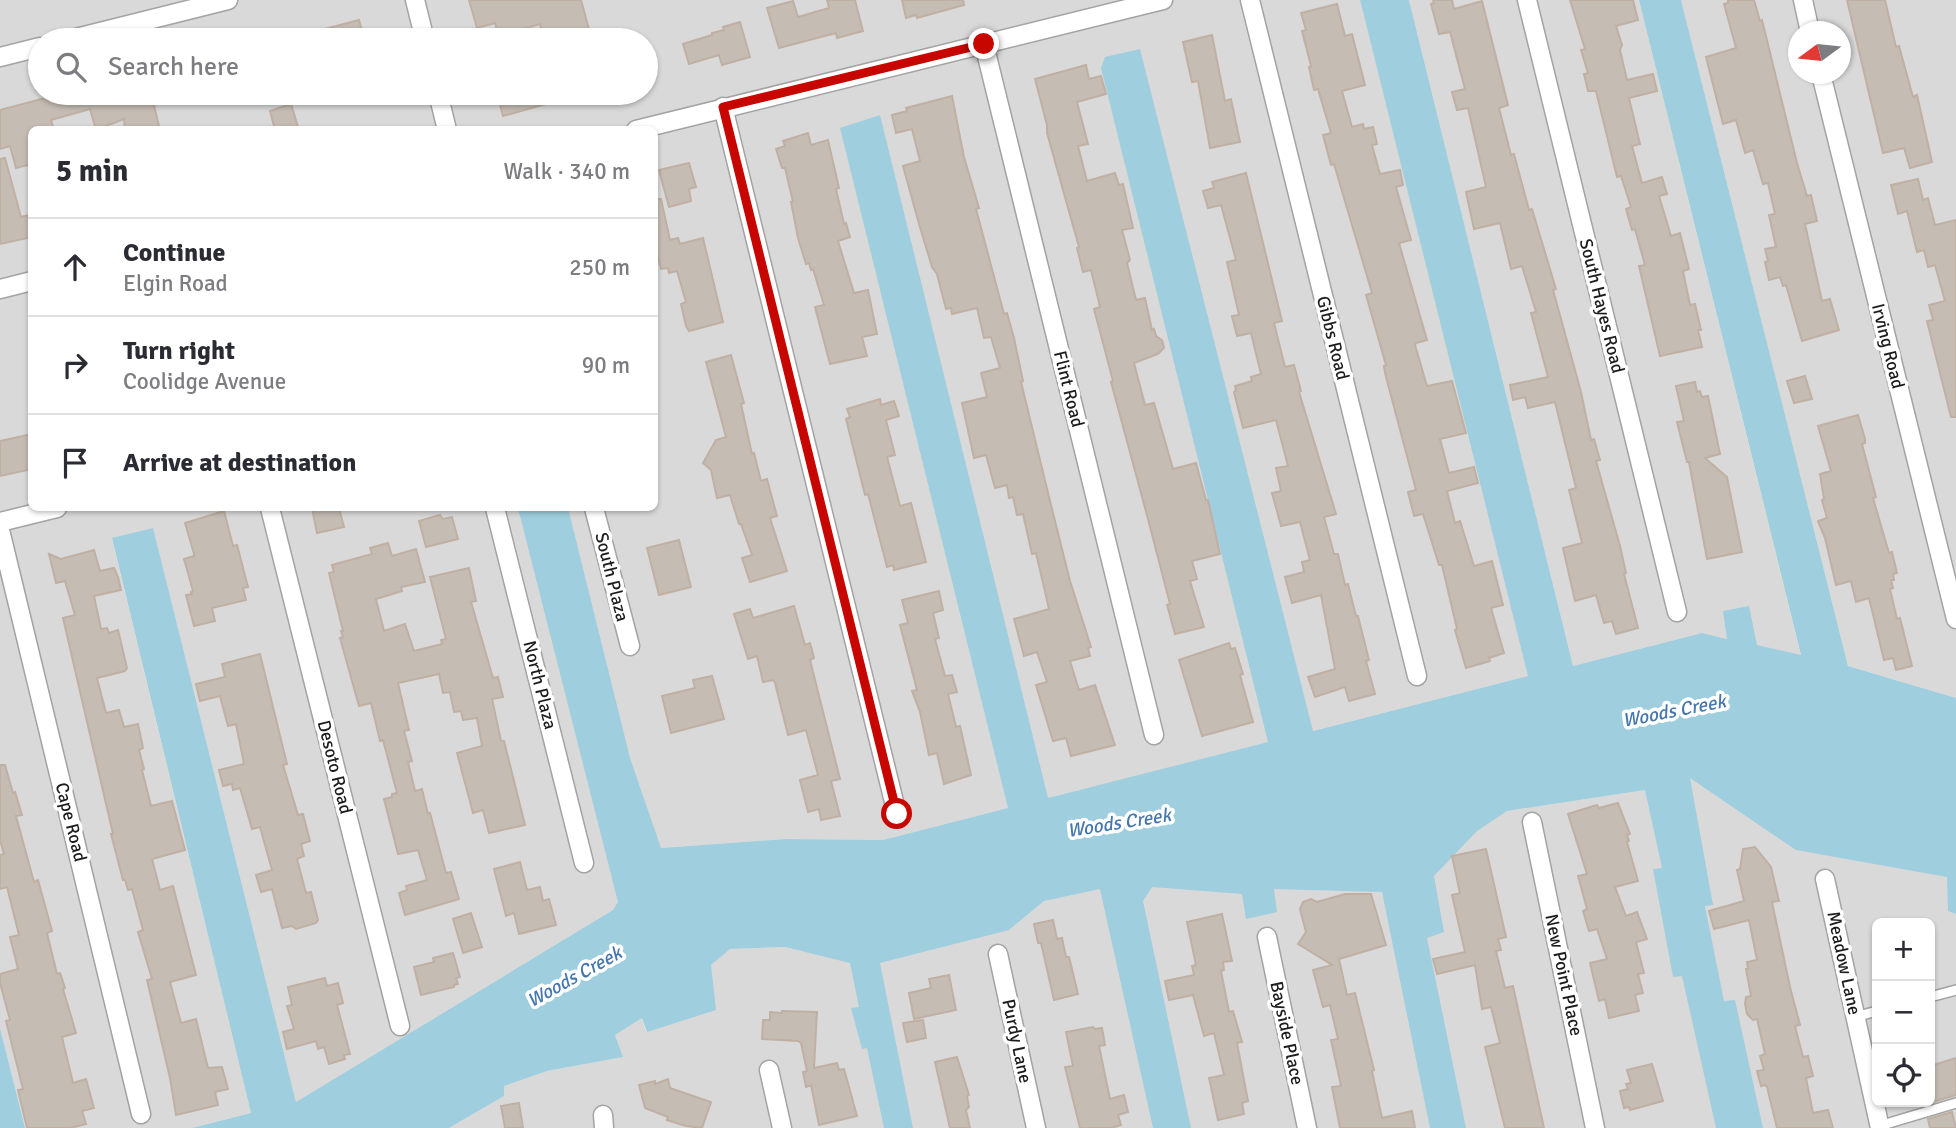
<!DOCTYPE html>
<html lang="en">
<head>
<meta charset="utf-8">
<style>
  :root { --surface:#fff; --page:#f2f2f3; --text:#2b2b33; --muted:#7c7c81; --line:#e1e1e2 }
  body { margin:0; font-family:Signika,sans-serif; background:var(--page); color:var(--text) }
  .controls { position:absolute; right:21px; bottom:21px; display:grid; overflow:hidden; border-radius:10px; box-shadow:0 2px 5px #0004 }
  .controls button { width:63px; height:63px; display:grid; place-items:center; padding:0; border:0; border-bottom:2px solid var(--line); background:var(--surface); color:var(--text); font:35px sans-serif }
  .compass { position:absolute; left:1788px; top:21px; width:63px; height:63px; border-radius:50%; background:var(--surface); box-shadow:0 2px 5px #0004; rotate:255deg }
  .stop { position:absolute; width:21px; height:21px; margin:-16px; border:5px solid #c80600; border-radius:50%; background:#fff }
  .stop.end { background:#c80600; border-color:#fff; box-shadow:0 2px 7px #0008 }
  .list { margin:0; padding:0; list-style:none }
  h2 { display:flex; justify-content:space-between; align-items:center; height:91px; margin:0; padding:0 28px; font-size:30px }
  h2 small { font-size:23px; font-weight:400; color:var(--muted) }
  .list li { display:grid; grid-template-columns:46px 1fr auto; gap:21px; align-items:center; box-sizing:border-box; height:98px; padding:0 28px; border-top:2px solid var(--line) }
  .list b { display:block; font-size:26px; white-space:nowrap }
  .list p { margin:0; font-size:23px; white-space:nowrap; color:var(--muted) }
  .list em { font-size:23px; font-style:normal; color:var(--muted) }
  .icon { flex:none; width:38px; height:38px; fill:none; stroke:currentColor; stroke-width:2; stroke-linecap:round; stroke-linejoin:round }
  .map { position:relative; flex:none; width:1956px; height:1128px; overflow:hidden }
  .search { position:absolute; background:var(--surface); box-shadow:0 2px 5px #0004; left:28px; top:28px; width:630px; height:77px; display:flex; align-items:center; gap:18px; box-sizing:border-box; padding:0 24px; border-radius:38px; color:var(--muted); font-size:26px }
  .panel { position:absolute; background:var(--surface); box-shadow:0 2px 5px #0004; left:28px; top:126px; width:630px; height:385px; border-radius:10px }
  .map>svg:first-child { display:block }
  .residential { fill:#dad9d9; fill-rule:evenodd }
  .water { fill:#9fcede }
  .building { fill:#c5bcb4; stroke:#c0b0a3; stroke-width:2 }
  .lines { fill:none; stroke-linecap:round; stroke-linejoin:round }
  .service-casing { stroke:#a3a3a3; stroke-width:12 }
  .minor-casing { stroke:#a3a3a3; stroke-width:21 }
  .service { stroke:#fff; stroke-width:9 }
  .minor { stroke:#fff; stroke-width:18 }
  .route { stroke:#c80600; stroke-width:9 }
  .labels { text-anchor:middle; stroke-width:7; stroke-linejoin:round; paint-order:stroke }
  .street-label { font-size:18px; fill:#1c1c1c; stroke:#fff }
  .water-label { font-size:19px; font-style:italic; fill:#4577ae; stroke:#fff }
</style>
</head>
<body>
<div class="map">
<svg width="1956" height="1128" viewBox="0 0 1956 1128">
  <rect width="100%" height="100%" fill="#eeeae1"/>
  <g class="residential">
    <path d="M0,0H1360L1529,676L883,840L786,839L661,848L613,910L296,1102L153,529L112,539L251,1113L192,1128H25L0,1028ZM40,40H646V93H40ZM32,130H654V508H32Z"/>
    <path d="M1409,0H1639L1801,656L1757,645L1748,607L1728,639L1702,633L1573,666Z"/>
    <path d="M1681,0H1956V698L1848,666ZM1798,32H1840V74H1798Z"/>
    <path d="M1690,777L1956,841V1128H449L504,1096L503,1086L547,1071L623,1057L615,1035L642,1018L646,1032L711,964L730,949L785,947L850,962L1009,930L1044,901L1101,888L1507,811L1645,790ZM1877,923H1930V1102H1877Z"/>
  </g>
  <g class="water">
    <path d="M1360,0H1409L1573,666L1702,633L1727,639L1723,611L1749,606L1757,645L1801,655L1639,0H1681L1848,666L1956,698V914L1948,911L1947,877L1796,850L1690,778L1713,905L1705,906L1724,1001L1735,1000L1763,1128H1716L1682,976L1673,977L1653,869L1662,868L1645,790L1507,811L1477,831L1434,876L1444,932L1427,938L1466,1128H1430L1382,892L1274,889L1277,912L1246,919L1242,894L1152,887L1143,901L1191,1128H1153L1100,889L1044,901L1009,930L880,963L913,1128H884L867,1048L862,1049L851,1008L859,1007L850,963L785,947L730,949L711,965L716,1010L647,1032L642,1018L615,1035L623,1057L547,1071L504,1086V1096L449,1128H192L251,1113L112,538L153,528L296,1102L613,910L618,902L518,508H568L630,758L661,848L786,839L883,840L1008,808L840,128L880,115L1048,798L1268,742L1101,68L1105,57L1140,49L1313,731L1528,676Z"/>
    <path d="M0,1028L25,1128H0Z"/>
  </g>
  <g class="building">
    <path d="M469,0H581L592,40H544L540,24L499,36L495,23L477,28Z"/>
    <path d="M827,0H855L863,31L837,38L836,33L779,48L767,8L793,1L798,17L829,8Z"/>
    <path d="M902,0H963L964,5L917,18L916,15L906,18Z"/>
    <path d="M1433,0H1452L1454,9L1482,1L1508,105L1499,108L1511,155L1514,154L1529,210L1532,209L1556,289L1553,290L1581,392L1591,440L1594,439L1600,460L1596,461L1620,546L1626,573L1624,574L1638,628L1616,634L1612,621L1604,623L1596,595L1575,601L1563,548L1582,543L1569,490L1576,488L1555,402L1528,408L1525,397L1513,400L1510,385L1548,377L1531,313L1536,312L1522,266L1511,269L1500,223L1474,229L1466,192L1486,187L1468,108L1457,110L1452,92L1465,89L1450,32L1439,34L1431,4L1434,3Z"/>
    <path d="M1570,0H1633L1638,20L1616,26L1622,45L1620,50L1627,80L1653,74L1657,91L1629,98L1640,144L1632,146L1642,183L1662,177L1667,194L1659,196L1671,236L1680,233L1689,269L1683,271L1690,305L1695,304L1701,330H1698L1702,347L1660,356L1639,266L1645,265L1635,229L1632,230L1626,209L1631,207L1621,176L1617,177L1596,91H1588L1584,74L1588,73L1581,50L1585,49Z"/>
    <path d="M1728,0H1754L1760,21L1762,20L1797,163L1807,196L1811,195L1817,221L1805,224L1822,301L1830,299L1839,330L1802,341L1786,285L1783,286L1780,277L1769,280L1765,262L1768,261L1765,249L1776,247L1769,215L1775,214L1768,183L1763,184L1753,150L1745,153L1736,120L1723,124L1706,57L1736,48L1724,4L1728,3Z"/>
    <path d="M1847,0H1885L1896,47L1899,46L1913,97L1917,95L1932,162L1910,168L1904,148L1883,153Z"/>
    <path d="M1337,4L1345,36L1352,34L1365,85L1342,91L1352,127L1363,124L1364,129L1373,127L1377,144L1372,145L1380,174L1400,170L1403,185L1396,187L1411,240L1399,243L1427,340L1416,343L1415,345L1427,386L1452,381L1466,433L1440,439L1449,473L1474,467L1478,483L1447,491L1455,523L1460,521L1474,566L1492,561L1503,605L1491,608L1504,653L1489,658L1490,661L1466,668L1455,630L1457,629L1442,565H1439L1423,514L1414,516L1408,492L1416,490L1385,373L1384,366L1386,365L1366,295L1372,293L1334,164L1331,165L1323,135L1331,133L1318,89L1314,90L1309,67L1311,66L1302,31L1306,30L1301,13Z"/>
    <path d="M359,20L365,40H303L302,35Z"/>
    <path d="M740,22L750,57L722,65L719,55L689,64L683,44L712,35V33L724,30L723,27Z"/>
    <path d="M1212,35L1225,101L1231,99L1240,142L1210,148L1198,81L1192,82L1183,42Z"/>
    <path d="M1086,65L1089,79L1101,76L1106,94L1077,102L1088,144L1078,146L1087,181L1115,173L1119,185L1123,184L1133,228L1122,230L1130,260L1127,263L1136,300L1145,298L1152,330L1154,329L1156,336L1162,340L1164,348L1158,354L1134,363L1145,405L1154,403L1173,469L1196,463L1206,500H1208L1220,554L1192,561L1197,579L1190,581L1204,627L1175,634L1167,605L1170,604L1148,519L1111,382L1113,381L1094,309L1100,307L1091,270L1083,272L1077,248L1079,247L1047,133V125L1035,79Z"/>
    <path d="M64,93H151L160,130H125L124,119L96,130L90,109L51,120L54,130H32V164L16,168L10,146L0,149V110Z"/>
    <path d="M497,93H563L564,99L503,116Z"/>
    <path d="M952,96L964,157L979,208L976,209L1004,314L1007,313L1014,338L1023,381L1021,382L1050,501L1070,581L1091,647L1088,648L1090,656L1070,661L1079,690L1095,685L1115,745L1071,756L1066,738L1053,741L1036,685L1047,682L1037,652L1024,656L1014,619L1049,609L1036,553L1032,554L1023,514L1017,515L1013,497L1009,498L1007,485L995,488L986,455L974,458L962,403L987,397L981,373L1000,368L991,337L984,338L977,308L952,314L951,308L946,309L937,274L932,267L919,224L903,166L920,161L912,129L896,133L892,115L907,111L906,108Z"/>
    <path d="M291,104L299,130H275L270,111Z"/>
    <path d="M808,133L811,145L828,140L839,188L836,189L844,224L846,223L850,237L838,241L854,293L868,290L877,334L862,337L867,356L830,364L815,307L824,305L813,269L811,270L809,263L806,264L798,238L791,202H793L785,168H782L776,149L785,146L783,141Z"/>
    <path d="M5,158L21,217L32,214V237L0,244V159Z"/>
    <path d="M689,163L696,187L689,189L691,201L669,207L659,170Z"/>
    <path d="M1246,173L1282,321L1274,323L1285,367L1294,365L1301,391L1299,392L1336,514L1324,517L1334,554H1338L1345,585L1348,584L1356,616H1358L1369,660L1366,661L1375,694L1349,701L1345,687L1315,697L1308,677L1335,669L1321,595L1292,603L1285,577L1304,572L1302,562L1310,560L1300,522L1281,526L1272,493L1281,491L1276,468L1288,466L1276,420L1243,428L1234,392L1236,391L1235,386L1252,381L1251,377L1261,374L1251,333L1237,336L1232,316L1239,315L1227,262L1236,260L1221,205L1208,208L1203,191L1214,188L1212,182Z"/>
    <path d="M1918,179L1923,200L1928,198L1935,225L1956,220V417H1951L1927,321L1933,320L1929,305L1945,301L1935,265L1928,267L1924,250L1917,252L1907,211L1898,214L1891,185Z"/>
    <path d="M654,199H661L670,240L678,238L680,244L703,238L723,322L689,331L686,326L681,304L686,302L677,271L669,273L668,268L661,269L654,242Z"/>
    <path d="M731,355L744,403L741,404L752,454L754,453L761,481L767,479L777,516L770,518L787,571L750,582L742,558L752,555L741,524H739L730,495L717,498L711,470L703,463L716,440L726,437L706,362Z"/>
    <path d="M1805,376L1812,399L1794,403L1787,381Z"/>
    <path d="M1695,382L1697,392L1700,391L1702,397L1708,396L1720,454L1705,458L1727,477L1742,552L1707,559L1689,462H1687L1677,422L1684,421L1676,386Z"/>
    <path d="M880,399L881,405L894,401L899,416L886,420L895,455L887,457L900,506L911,503L926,562L894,570L893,565L887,567L868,494L865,495L846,419L850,417L847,409Z"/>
    <path d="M1858,415L1865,439V443L1862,444L1876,497L1873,498L1889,553L1892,552L1897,573L1893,574L1894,580H1891L1893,588L1890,589L1897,619L1900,618L1912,666L1896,670L1893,658L1884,660L1869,598L1856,602L1851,581L1836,585L1825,538L1818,521L1827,518L1822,500L1824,499L1820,474L1831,471L1818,426Z"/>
    <path d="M32,434V469L0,476V441Z"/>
    <path d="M312,508H339L344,527L317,533Z"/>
    <path d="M224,511L233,546L237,545L248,587L243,588L246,600L212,608L215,621L194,626L186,595L192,594L191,592L193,591L184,559L194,556V554L185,523Z"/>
    <path d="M440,515L443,519L452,517L458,539L426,547L419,521Z"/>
    <path d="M679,540L691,587L659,595L647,548Z"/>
    <path d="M388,543L392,556L416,549L425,582L401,587L402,591L376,599L384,631L405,624L414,651L442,644L441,640L446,639L430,577L469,568L476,601L471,602L493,678L498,677L503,697L492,699L501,741H504L525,825L489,833L483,810L473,813L457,753L482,746L477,718L463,720L461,711L454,712L450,692L443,693L439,674L398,683L409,730L404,731L412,761L408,762L415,791L422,789L428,814L430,813L446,873L451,872L459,899L405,915L399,893L407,890L406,886L427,880L418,850L398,854L384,799L392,797V794L397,793L383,740L380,741L371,703L359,706L340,638L343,637L341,631H343L329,573L334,572L332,565L372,554L370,548Z"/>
    <path d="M94,550L100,571L114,568L118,577L121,590L94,596L101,629L107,628L109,633L118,630L127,668L125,671L97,678L106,713L119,710L124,727L138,724L143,748L139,750L144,769L142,770L151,806L172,801L185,850L152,859L160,890L173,886L196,975L170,982L181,1023L196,1019L208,1068L222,1067L228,1089L215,1092L218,1105L176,1115L170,1078L147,980L152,979L138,932L143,930L132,889L128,890L125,880H123L111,834H113L63,618L75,615L65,581L56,583L49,554L61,559Z"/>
    <path d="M939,591L943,610L933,613L939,638L935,639L945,676L952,675L957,692L948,694L956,727L960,726L971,775L944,784L937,753L929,755L920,712L912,691L917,690L900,625L908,623L902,600Z"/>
    <path d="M794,606L805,645L810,643L814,658L810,660L840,779L831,781L840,816L821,820L819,809L808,812L800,780L818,775L806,730L788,735L775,683L773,680L763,682L757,656L748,659L734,614L750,609L753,618Z"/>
    <path d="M1229,643L1231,649L1235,648L1243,674L1240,675L1253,722L1202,736L1179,660Z"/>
    <path d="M260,654L287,764L283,765L298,815L303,814L310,841L301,844L304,856L297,859L306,893L311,892L318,920L316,923L296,929L292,926L282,928L272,889L261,892L256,875L272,870L260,827L252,829L240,788L233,790L232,784L223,786L219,770L244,764L236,724L228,726L220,696L200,701L196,684L225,677L222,664Z"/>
    <path d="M712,676L724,719L671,733L662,696L695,688L693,680Z"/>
    <path d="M0,765H5L13,793L15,792L22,815L16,816L34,882L38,880L52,931L47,933L57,974L60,973L65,988L63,989L76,1033L62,1037L73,1083L86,1079L94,1108L82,1111L86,1124L70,1128H27L18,1090L23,1089L6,1021L10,1020L0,983V974L18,969L10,937L19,935L7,887L0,889V855L4,854L0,840Z"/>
    <path d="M1618,803L1630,834L1627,835L1629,841L1627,842L1638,881L1615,887L1626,916L1637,912L1647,939L1636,942L1644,973L1638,974L1643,993L1635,995L1639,1011L1609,1018L1605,999L1599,1001L1590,963L1607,959L1597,929L1589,931L1583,911L1587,909L1578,876L1587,874L1568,814L1597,805L1599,808Z"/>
    <path d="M1755,847L1771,867L1779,901L1772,902L1790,987L1800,1025L1795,1026L1803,1057L1808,1056L1813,1076L1806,1078L1813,1113L1828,1110L1833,1128H1777L1767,1087L1765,1085L1761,1086L1757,1071L1764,1070L1760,1056L1765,1054L1757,1019L1753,1020L1747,1014L1745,1004L1746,997L1751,996L1746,969H1748L1747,962L1757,960L1749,920L1714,929L1709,911L1744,901L1737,870L1740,869L1743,849Z"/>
    <path d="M1486,849L1506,937L1498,939L1501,950L1496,951L1505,988L1513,986L1544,1128H1505L1485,1047L1500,1043L1491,1007L1482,1009L1475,965L1437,974L1433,959L1465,952L1452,895L1460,893L1452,856Z"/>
    <path d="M520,862L527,890L540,887L543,901L549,899L556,925L519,934L514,913L506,916L494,869Z"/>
    <path d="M1345,894H1371L1386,945L1339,959L1347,995L1355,993L1374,1070L1372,1071L1382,1118L1412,1111L1415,1128H1340L1332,1087L1341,1086L1331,1040L1338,1039L1330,1005L1323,1007L1313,970L1332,965L1298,944L1306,932L1300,909L1303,902L1311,899L1317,902Z"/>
    <path d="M471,913L482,947L463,953L453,919Z"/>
    <path d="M1222,914L1232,961L1223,962L1224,970L1221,971L1229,1012L1233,1011L1242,1042L1237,1043L1248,1101L1242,1103L1244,1114L1218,1120L1209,1078L1224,1075L1214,1033L1204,1036L1193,995L1169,1000L1165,981L1194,975L1192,966L1196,965L1187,922Z"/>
    <path d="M1053,920L1057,939L1062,938L1066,957H1069L1078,994L1054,1000L1041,943H1038L1034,924Z"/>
    <path d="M453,953L460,977L456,978L458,984L454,985V987L421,995L414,967L434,962L433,958Z"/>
    <path d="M949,975L956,1010L914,1019L909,993L931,988L929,979Z"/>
    <path d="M325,978L327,986L338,983L343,1003L337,1005L350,1054L344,1055L345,1059L329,1064L324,1047L318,1049L316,1041L287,1049L283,1032L294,1029L287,1006L292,1005L288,987Z"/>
    <path d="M782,1011L817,1012L814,1068L837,1063L839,1070L844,1069L857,1116L819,1125L811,1085L806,1087L803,1072L807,1071L801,1043L798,1041L762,1039L763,1020H770V1012L782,1013Z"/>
    <path d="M923,1020L926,1038L907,1042L903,1023Z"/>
    <path d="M1093,1027L1095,1029L1102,1028L1105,1045L1099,1046L1110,1099L1124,1095L1128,1112L1118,1115L1121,1125L1111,1128H1080L1065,1067L1073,1066L1066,1032Z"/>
    <path d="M957,1057L969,1095L967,1096L969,1107L966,1110L970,1128H950L935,1062Z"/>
    <path d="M1956,1058V1095L1923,1105L1922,1102H1930V1066Z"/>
    <path d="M1652,1064L1663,1101L1630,1110L1629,1107L1624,1108L1620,1091L1628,1089L1626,1084L1631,1083L1627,1070Z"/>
    <path d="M668,1079L670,1088L711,1102L702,1128L686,1126L667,1120L668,1117L645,1108L639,1085L655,1081V1084Z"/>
    <path d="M519,1103L523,1128H505L501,1106Z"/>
    <path d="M1952,1112L1956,1128H1930L1928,1119Z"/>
  </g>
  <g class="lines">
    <defs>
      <g id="service">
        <path d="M1930,997L1956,990"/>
        <path d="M1855,1017L1877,1011"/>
        <path d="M1879,1126L1956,1103"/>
      </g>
      <g id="minor">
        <path d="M415,0L425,40"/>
        <path d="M1250,0L1417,676"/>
        <path d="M1527,0L1677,612"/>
        <path d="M1803,0L1810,32"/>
        <path d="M68,40L228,0"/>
        <path d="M984,44L1154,735"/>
        <path d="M0,57L40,47"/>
        <path d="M1821,74L1956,619"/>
        <path d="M438,93L447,130"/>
        <path d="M723,107L897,814"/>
        <path d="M636,130L1163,0"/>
        <path d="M0,289L32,281"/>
        <path d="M270,508L400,1026"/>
        <path d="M495,508L584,863"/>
        <path d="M594,508L630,646"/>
        <path d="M0,522L57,508"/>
        <path d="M0,530L141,1114"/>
        <path d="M1532,822L1595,1128"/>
        <path d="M1825,879L1880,1128"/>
        <path d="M1267,937L1307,1128"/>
        <path d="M998,954L1036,1128"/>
        <path d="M769,1070L782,1128"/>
        <path d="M603,1115L604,1128"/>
      </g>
    </defs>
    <use href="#service" class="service-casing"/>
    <use href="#minor" class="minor-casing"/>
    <use href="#service" class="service"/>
    <use href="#minor" class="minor"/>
  </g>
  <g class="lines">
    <path class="route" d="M897,814L723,107L984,44"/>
  </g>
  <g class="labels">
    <g class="street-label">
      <text transform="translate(1602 306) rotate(76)" y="6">South Hayes Road</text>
      <text transform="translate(1333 338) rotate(76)" y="6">Gibbs Road</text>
      <text transform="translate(1888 346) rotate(76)" y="6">Irving Road</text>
      <text transform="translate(1069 389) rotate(76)" y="6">Flint Road</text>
      <text transform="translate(612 577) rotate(76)" y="6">South Plaza</text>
      <text transform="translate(540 685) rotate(76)" y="6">North Plaza</text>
      <text transform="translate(335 767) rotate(76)" y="6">Desoto Road</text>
      <text transform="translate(71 822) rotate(76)" y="6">Cape Road</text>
      <text transform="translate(1844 963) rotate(78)" y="6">Meadow Lane</text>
      <text transform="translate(1564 975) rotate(78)" y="6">New Point Place</text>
      <text transform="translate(1287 1033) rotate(78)" y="6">Bayside Place</text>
      <text transform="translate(1017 1041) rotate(78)" y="6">Purdy Lane</text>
    </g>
    <g class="water-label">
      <text transform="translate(1674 710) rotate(-11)" y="7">Woods Creek</text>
      <text transform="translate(1119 822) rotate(-9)" y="7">Woods Creek</text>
      <text transform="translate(574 976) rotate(-29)" y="7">Woods Creek</text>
    </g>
  </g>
</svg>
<div class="controls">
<button>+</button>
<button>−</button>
<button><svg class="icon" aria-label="locate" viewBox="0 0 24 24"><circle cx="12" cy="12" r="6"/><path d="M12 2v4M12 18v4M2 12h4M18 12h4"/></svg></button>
</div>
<svg class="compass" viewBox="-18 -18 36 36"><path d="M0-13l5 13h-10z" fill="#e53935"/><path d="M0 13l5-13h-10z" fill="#7c7c81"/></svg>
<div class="stop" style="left:897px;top:814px"></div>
<div class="stop end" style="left:984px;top:44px"></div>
<div class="search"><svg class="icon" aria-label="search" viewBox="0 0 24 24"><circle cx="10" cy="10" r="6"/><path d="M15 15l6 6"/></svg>Search here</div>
<section class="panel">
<h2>5 min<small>Walk · 340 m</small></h2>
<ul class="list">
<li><svg class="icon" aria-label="ahead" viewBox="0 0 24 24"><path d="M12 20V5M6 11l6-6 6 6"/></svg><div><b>Continue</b><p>Elgin Road</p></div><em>250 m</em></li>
<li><svg class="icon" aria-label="right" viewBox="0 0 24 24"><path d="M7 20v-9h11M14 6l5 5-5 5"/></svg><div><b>Turn right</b><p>Coolidge Avenue</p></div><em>90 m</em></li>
<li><svg class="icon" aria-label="arrive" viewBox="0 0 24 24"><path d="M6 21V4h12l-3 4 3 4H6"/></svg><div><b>Arrive at destination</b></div></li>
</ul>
</section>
</div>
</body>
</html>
